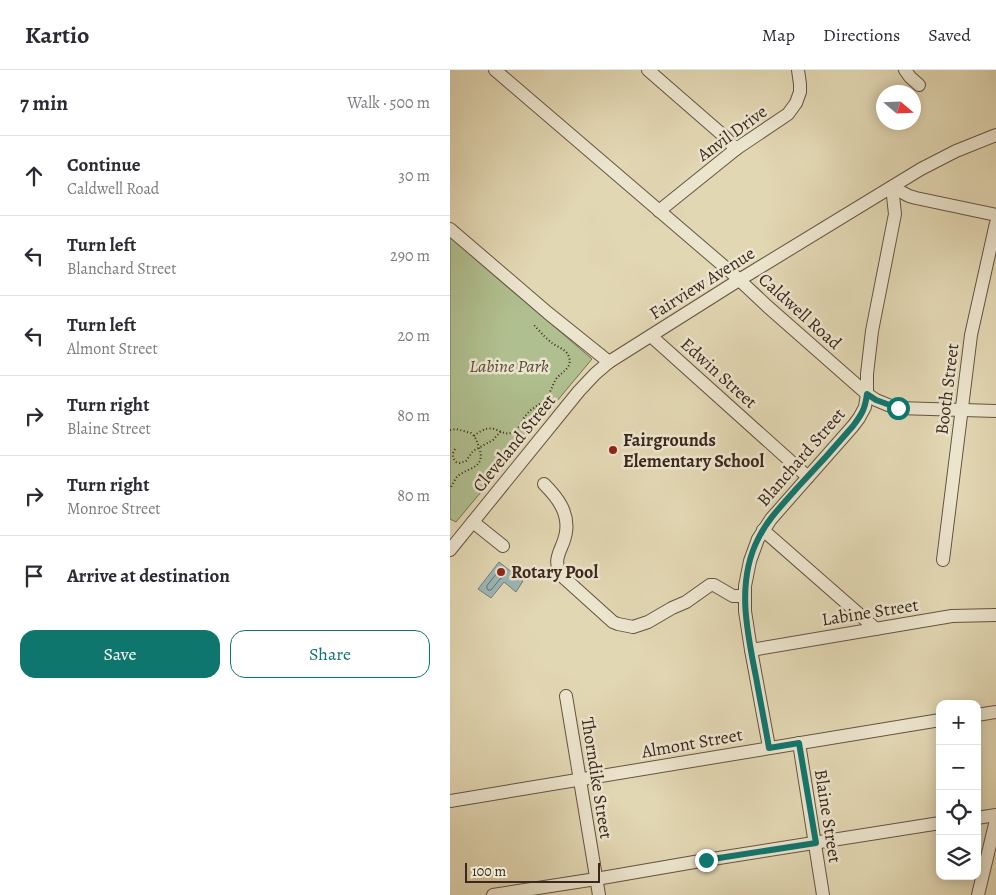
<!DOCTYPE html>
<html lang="en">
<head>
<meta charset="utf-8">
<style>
  :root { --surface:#fff; --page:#f2f2f3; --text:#2b2b33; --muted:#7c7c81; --line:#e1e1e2; --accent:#0f766e }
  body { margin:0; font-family:Alegreya,serif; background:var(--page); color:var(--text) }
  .controls { position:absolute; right:15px; bottom:15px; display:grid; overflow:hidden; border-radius:10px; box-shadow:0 2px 12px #0003 }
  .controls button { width:45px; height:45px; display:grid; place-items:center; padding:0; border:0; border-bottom:1px solid var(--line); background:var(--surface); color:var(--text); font:25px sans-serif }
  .compass { position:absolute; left:426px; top:15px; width:45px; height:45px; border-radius:50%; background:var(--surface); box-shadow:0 2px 12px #0003; rotate:109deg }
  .scale { position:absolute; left:15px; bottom:12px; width:135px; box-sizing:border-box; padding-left:5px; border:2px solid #3a271d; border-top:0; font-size:14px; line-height:18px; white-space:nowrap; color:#3a271d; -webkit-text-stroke:4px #ece5ce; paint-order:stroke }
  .stop { position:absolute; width:15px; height:15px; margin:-11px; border:4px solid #0f766e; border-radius:50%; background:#fff }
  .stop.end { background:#0f766e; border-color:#fff; box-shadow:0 1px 5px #0008 }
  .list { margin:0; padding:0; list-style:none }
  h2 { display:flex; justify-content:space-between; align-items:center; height:65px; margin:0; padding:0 20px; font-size:21px }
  h2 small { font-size:16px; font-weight:400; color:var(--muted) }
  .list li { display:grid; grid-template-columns:32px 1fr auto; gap:15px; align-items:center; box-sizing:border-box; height:80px; padding:0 20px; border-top:1px solid var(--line) }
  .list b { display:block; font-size:19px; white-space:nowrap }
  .list p { margin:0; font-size:16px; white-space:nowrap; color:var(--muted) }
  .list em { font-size:16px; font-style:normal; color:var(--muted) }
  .actions { display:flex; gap:10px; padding:15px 20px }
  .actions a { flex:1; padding:11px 0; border:1px solid var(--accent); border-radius:15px; text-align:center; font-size:18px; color:var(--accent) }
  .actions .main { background:var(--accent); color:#fff }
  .icon { flex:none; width:28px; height:28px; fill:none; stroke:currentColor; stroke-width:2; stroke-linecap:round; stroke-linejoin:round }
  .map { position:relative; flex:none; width:546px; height:825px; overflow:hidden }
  header { display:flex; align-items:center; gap:30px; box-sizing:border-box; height:70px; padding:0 25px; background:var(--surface); border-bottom:1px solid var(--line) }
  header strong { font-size:24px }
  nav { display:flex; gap:28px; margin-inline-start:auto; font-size:18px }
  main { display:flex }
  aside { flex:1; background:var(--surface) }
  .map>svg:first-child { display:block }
  .green { fill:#b0bf8f; stroke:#757356 }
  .water { fill:#9bb6b9; stroke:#747d7b }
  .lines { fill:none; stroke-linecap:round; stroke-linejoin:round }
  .shore { stroke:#6a6e6b; stroke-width:1 }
  .minor-casing { stroke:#645342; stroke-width:14 }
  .path { stroke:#3a271d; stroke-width:2; stroke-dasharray:1 2.5; stroke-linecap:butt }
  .minor { stroke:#ece5ce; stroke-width:12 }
  .route { stroke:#0f766e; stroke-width:6 }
  .poi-dot { fill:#8f2418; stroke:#ece5ce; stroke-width:2 }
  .labels { text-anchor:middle; stroke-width:5; stroke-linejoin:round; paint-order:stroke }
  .street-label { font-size:18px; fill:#3a271d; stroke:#ece5ce }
  .park-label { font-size:18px; font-style:italic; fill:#584d3a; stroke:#ece5ce }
  .poi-label { font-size:18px; font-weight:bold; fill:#3a271d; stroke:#ece5ce; text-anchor:start }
</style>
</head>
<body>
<header>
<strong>Kartio</strong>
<nav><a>Map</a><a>Directions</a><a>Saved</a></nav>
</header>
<main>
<aside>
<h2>7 min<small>Walk · 500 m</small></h2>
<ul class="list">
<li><svg class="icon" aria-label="ahead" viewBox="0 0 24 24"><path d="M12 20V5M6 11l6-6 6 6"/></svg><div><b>Continue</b><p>Caldwell Road</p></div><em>30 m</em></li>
<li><svg class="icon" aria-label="left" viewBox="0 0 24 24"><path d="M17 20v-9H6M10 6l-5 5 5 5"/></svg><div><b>Turn left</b><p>Blanchard Street</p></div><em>290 m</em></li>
<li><svg class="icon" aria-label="left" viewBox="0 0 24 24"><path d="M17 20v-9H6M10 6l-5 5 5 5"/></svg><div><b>Turn left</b><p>Almont Street</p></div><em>20 m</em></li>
<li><svg class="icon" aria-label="right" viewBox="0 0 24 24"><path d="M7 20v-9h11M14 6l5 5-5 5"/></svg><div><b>Turn right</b><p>Blaine Street</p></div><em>80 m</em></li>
<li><svg class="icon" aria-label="right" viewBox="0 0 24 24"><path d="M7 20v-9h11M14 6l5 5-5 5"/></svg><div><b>Turn right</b><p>Monroe Street</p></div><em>80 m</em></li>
<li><svg class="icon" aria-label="arrive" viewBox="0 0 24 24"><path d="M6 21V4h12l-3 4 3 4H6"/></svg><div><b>Arrive at destination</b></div></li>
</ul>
<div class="actions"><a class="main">Save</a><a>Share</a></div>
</aside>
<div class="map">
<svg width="546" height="825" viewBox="0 0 546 825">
  <rect width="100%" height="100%" fill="#e2d7b3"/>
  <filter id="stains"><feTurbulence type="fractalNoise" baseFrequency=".004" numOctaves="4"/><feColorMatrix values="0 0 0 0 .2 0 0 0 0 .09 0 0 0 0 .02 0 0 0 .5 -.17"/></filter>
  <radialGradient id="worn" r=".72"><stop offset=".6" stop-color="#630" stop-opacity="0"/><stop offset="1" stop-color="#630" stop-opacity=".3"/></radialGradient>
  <path class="green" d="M0,167L142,289L6,452L0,449Z"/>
  <path class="water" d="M49,492L73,511L66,522L54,512L41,528L28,519Z"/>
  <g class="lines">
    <path class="shore" d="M49,501H51L55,503V506L50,509L41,520H38L37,518V516Z"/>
    <defs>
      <g id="minor">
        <path d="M45,0L283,204L317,236L417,324L426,330L438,335L448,338L546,341"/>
        <path d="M198,0L275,67L286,79"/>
        <path d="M455,0L460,7L469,15"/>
        <path d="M442,117L459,126L466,128L546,145"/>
        <path d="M209,141L286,79L338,44L346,33L350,22V14L348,0"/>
        <path d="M0,159L98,243L159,292"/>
        <path d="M201,266L358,407"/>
        <path d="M94,414C107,427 119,442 116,462C114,479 100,488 112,506L163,552L168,554L183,557L198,552L222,538L236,532L260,515H264L283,526H295"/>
        <path d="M23,452L53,476"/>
        <path d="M313,460L426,559"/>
        <path d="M0,480L129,321L145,304L159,292L289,210L471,99L506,81L546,65"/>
        <path d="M493,490L521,265L546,153"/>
        <path d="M301,580L502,546L546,545"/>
        <path d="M116,626L149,825"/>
        <path d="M527,645L546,642"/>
        <path d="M349,673L373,825"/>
        <path d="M319,677L301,580L295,541V516L300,491L308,469L321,449L403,356L409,348L415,337L417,324V304L422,261L445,144L442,117"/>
        <path d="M0,731C163,705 326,676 490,650"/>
        <path d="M527,748L546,745"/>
        <path d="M43,825L146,809L256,790L490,753"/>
        <path d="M528,825L546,750"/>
      </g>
    </defs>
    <use href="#minor" class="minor-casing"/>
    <g class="path">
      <path d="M0,360L6,359L21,363C26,367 27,372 29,377C36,397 21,397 9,405C5,408 3,414 0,419"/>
      <path d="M24,366C45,348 51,369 63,362C71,358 71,350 77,344C82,338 89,335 95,330C100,324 102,316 106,309C110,304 116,301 119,295C120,292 120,290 119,287C117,280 108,277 102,273C95,268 89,260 83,254"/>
      <path d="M5,379C2,384 2,387 6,392L10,393L16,391L23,381L43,370L51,361"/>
    </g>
    <use href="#minor" class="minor"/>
  </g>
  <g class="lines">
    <path class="route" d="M256,790L366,773L349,673L319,678C315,654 310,630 306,607C297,562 286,512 308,469C317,450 333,434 347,418C366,398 385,377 403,356C412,344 415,339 417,324L426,330L448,338"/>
  </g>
  <g class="poi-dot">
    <circle cx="163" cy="380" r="5"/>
    <circle cx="51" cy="502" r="5"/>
  </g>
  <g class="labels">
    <g class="street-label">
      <text transform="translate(282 63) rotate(-36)" y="6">Anvil Drive</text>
      <text transform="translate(252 213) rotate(-32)" y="6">Fairview Avenue</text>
      <text transform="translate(350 241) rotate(42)" y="6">Caldwell Road</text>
      <text transform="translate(269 303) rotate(42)" y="6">Edwin Street</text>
      <text transform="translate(497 319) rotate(-83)" y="6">Booth Street</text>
      <text transform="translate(64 373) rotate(-51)" y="6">Cleveland Street</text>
      <text transform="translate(351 387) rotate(-49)" y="6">Blanchard Street</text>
      <text transform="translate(420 542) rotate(-9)" y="6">Labine Street</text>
      <text transform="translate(242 673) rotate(-10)" y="6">Almont Street</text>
      <text transform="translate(147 708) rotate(81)" y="6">Thorndike Street</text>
      <text transform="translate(378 746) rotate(81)" y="6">Blaine Street</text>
    </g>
    <g class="park-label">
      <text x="59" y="302">Labine Park</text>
    </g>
    <g class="poi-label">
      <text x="173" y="376">Fairgrounds<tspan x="173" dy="21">Elementary School</tspan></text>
      <text x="61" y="508">Rotary Pool</text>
    </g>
  </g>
  <rect width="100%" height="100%" filter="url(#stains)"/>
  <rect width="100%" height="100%" fill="url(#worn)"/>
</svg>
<div class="controls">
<button>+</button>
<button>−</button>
<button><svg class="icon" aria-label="locate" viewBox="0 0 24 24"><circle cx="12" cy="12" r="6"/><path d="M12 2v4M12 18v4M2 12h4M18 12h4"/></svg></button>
<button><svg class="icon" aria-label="layers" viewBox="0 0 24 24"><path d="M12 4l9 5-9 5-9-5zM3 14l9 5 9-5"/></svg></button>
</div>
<svg class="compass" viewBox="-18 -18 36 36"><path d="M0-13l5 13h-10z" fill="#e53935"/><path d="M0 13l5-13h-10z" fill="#7c7c81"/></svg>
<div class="scale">100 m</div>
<div class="stop" style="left:448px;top:338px"></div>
<div class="stop end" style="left:256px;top:790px"></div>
</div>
</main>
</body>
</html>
